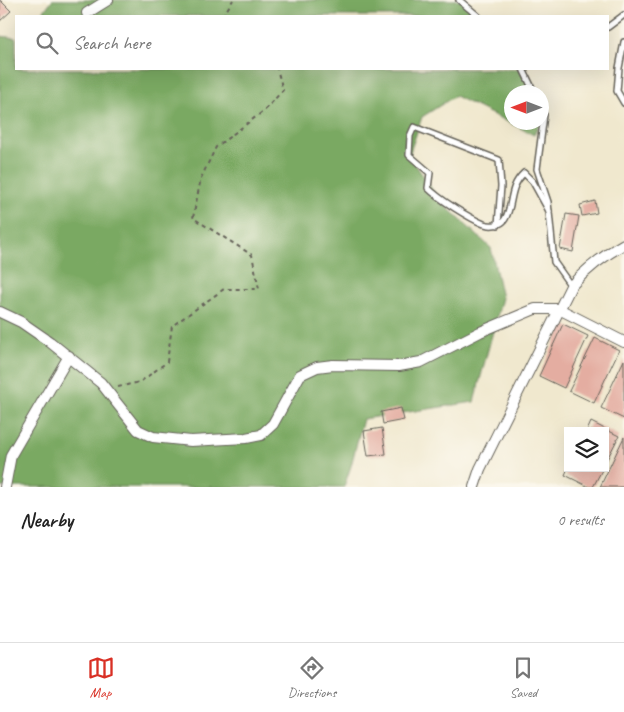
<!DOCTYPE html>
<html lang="en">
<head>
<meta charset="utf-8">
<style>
  :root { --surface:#fff; --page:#f2f2f2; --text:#222; --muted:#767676; --line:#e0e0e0; --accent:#d93025 }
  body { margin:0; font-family:Caveat,sans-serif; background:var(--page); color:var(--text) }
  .controls { position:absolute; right:15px; bottom:15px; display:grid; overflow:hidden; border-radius:0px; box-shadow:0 5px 20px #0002 }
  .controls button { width:45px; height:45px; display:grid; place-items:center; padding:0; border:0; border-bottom:1px solid var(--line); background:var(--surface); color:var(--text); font:25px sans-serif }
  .compass { position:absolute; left:504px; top:85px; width:45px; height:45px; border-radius:50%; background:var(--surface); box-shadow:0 5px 20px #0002; rotate:270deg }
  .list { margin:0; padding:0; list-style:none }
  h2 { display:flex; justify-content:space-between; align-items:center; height:65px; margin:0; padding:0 20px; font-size:21px }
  h2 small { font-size:16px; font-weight:400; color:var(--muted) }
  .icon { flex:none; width:28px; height:28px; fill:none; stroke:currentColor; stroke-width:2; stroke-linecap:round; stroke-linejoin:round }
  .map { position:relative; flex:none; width:624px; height:487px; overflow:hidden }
  .search { position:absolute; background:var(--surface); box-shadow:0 5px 20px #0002; left:15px; right:15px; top:15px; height:55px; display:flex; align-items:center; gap:12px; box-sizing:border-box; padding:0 18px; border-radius:0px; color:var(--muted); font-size:19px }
  .sheet { height:155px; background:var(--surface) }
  nav { display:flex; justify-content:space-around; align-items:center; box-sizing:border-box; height:70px; border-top:1px solid var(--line); background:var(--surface); font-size:14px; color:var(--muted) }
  nav a { display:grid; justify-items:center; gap:2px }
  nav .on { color:var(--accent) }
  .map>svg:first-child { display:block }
  .forest { fill:#7aa962; stroke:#4b623f }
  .building { fill:#e4ada1 }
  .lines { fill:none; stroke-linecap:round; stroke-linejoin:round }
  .service-casing { stroke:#66635a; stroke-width:8 }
  .minor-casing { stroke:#66635a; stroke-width:12 }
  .path { stroke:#66635a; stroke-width:2; stroke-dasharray:4 4; stroke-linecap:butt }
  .service { stroke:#fff; stroke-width:5 }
  .minor { stroke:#fff; stroke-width:10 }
</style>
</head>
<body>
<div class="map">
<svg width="624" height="487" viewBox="0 0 624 487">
  <rect width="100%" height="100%" fill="#fbf7ec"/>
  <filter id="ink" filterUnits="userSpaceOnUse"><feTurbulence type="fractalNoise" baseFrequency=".02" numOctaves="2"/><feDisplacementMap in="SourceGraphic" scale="10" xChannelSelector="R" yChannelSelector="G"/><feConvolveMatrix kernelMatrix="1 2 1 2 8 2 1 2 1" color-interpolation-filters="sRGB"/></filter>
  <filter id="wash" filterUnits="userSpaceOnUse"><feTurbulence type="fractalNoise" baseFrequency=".0096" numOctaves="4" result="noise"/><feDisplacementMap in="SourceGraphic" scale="20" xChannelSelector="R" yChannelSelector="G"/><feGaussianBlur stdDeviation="1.12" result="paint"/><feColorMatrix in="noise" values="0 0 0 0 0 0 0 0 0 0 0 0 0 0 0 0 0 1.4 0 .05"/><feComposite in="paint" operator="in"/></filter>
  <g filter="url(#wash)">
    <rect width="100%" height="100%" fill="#f0e8ce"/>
    <g class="forest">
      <path d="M52,0H460L479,16H40Z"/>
      <path d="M0,36L16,38V69H519L534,92H512V122L540,123L534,135L455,96L422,117L409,155L440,201L491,248L502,298L474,402L363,419L351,466L344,487H0Z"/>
    </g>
    <g id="blocks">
      <g class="building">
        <path d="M0,0L11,11L0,21Z"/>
        <path d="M595,201L597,213L582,216L580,205Z"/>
        <path d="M566,214L579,216L573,252L560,249Z"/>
        <path d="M563,324L588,336L564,388L539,376Z"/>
        <path d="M595,338L619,350L594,403L569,391Z"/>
        <path d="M624,360V419L601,408Z"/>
        <path d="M401,408L404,420L383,424L381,412Z"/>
        <path d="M591,422L619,436L605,463V431H587Z"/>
        <path d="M382,428L386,454L368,456L364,431Z"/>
        <path d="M624,437V487H600Z"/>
        <path d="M568,468H603L593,487H589L565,475Z"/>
      </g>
    </g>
  </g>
  <g filter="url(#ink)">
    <use href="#blocks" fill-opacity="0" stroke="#66635a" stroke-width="1"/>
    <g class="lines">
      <defs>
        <g id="service">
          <path d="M459,0L478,16"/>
          <path d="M608,27L624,15"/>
          <path d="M624,42L619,68L617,91L624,103"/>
          <path d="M523,69L534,92"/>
          <path d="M542,109L544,115L537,169L548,202L554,262L571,286"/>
          <path d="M498,225L501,186L499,160L414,127L410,136L409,155L430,173L428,188C439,199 469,218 484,224C490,226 501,226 505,219C514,204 508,188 524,173L533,182L549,211"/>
        </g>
        <g id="minor">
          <path d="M87,13L108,0"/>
          <path d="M0,312L21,322L50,342L101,383L138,430L153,437L191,441L246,438L261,435L273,424L300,375L317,367L333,365L399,366L421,362L480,332L535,309H559L624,342"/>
          <path d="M5,487L11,455L69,356"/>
          <path d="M474,487L480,469L571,286C587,268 603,256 624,244"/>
        </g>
      </defs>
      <use href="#service" class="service-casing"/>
      <use href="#minor" class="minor-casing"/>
      <g class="path">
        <path d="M223,16L233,0"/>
        <path d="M118,387L140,382L167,362L172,326L224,289H259L252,255L193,218L201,178L216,147L265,110L283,90L277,69"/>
      </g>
      <use href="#service" class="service"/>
      <use href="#minor" class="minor"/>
    </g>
  </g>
</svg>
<div class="controls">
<button><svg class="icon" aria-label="layers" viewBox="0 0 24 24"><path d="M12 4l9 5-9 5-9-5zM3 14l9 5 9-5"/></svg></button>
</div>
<svg class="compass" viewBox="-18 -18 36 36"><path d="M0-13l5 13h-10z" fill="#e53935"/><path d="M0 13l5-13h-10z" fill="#767676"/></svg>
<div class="search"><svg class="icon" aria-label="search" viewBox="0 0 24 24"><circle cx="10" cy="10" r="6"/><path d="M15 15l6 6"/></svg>Search here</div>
</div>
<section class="sheet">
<h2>Nearby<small>0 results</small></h2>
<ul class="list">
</ul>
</section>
<nav>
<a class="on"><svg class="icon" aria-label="map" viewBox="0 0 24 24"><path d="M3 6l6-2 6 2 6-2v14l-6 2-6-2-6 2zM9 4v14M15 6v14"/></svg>Map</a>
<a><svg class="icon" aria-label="directions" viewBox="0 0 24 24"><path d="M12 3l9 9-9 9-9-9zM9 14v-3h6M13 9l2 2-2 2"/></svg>Directions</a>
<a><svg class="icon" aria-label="saved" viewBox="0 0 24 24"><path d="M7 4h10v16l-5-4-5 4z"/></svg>Saved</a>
</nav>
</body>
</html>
